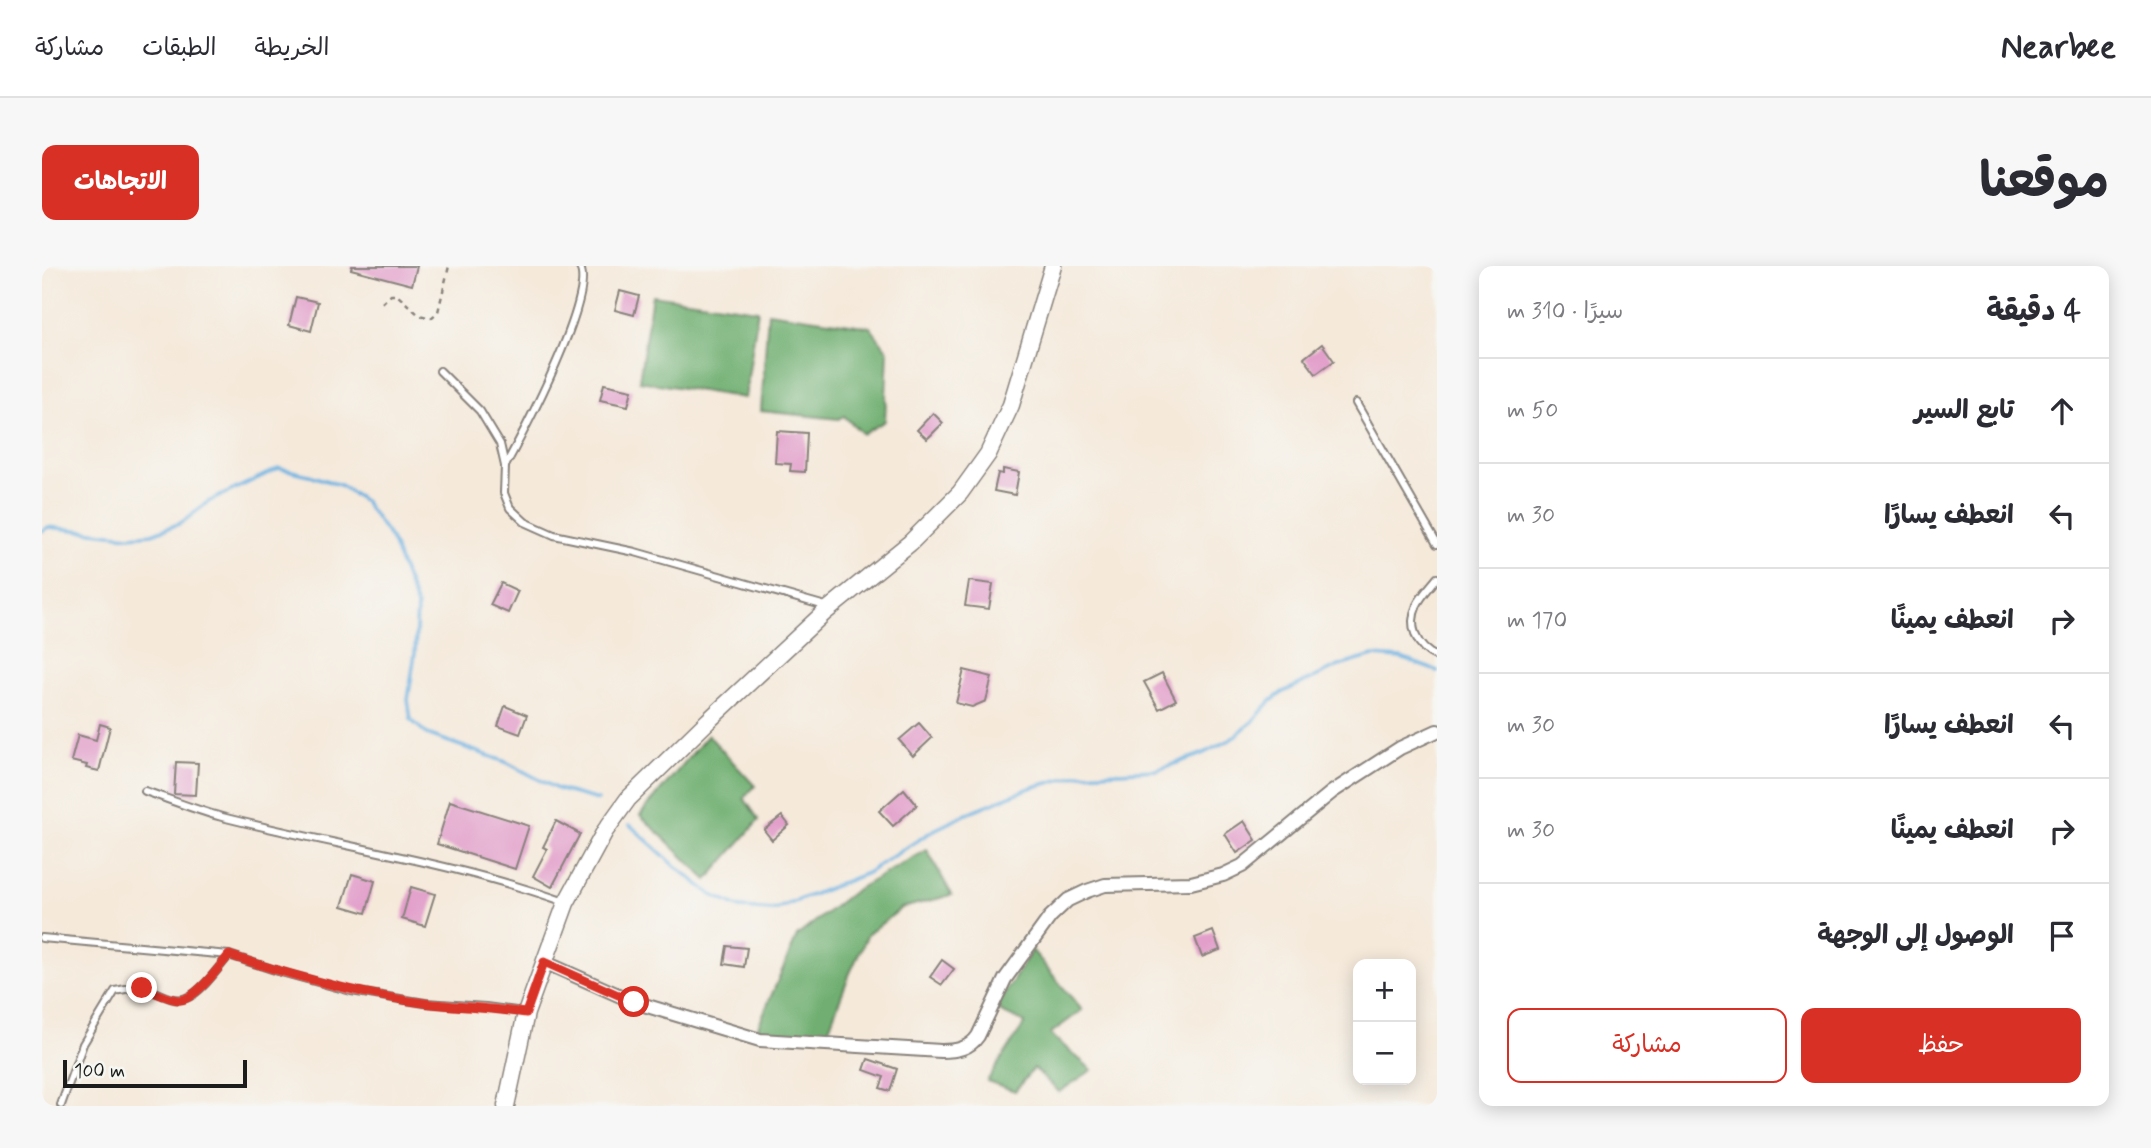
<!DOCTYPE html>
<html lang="ar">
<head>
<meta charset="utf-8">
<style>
  :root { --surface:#fff; --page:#f7f7f7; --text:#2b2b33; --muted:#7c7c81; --line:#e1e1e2; --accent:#d93025 }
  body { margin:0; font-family:Mynerve,"Playpen Sans Arabic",sans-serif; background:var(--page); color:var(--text); direction:rtl }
  .controls { position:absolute; right:21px; bottom:21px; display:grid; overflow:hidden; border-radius:14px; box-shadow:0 4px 18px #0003 }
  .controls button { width:63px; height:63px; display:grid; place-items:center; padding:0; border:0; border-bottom:2px solid var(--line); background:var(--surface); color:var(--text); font:35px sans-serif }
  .scale { position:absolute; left:21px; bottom:18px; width:184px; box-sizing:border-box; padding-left:7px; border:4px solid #1c1c1c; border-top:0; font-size:19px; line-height:24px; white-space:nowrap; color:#1c1c1c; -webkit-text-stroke:5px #f6f6f2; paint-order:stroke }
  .stop { position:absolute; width:21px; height:21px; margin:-16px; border:5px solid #d93025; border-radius:50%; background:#fff }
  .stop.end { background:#d93025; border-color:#fff; box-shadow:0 2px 7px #0008 }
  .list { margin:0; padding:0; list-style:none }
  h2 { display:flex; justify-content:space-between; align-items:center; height:91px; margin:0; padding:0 28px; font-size:30px }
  h2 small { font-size:23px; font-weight:400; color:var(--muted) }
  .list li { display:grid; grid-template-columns:46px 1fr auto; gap:21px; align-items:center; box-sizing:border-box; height:105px; padding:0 28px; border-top:2px solid var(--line) }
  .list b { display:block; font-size:26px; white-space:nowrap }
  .list em { font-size:23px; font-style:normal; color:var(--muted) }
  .actions { display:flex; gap:14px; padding:21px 28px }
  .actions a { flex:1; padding:16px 0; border:2px solid var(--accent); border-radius:14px; text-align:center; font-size:24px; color:var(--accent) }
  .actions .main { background:var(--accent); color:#fff }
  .icon { flex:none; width:38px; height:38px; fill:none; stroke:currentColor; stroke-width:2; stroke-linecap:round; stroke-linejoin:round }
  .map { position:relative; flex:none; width:1395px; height:840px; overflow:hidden; direction:ltr; border-radius:14px }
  header { display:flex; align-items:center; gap:42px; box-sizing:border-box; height:98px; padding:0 35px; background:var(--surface); border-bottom:2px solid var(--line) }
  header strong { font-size:33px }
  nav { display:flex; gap:38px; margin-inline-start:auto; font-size:24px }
  .intro { display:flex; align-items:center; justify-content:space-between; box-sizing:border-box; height:168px; padding:0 42px }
  h1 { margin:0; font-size:49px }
  .button { padding:18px 32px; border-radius:14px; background:var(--accent); color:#fff; font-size:24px; font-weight:700 }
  main { display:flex; gap:42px; padding:0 42px }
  aside { flex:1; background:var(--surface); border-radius:14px; box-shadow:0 4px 18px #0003 }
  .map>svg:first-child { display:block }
  .forest { fill:#70af71; stroke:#466646; stroke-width:2 }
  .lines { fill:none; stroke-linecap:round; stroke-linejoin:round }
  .stream { stroke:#69b0e0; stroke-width:3.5 }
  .building { fill:#e29fca }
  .lane-casing { stroke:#88827b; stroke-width:10 }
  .street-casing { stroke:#88827b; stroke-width:16 }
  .secondary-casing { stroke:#88827b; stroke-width:19 }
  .path { stroke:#88827b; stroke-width:2.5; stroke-dasharray:5 5; stroke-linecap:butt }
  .lane { stroke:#fff; stroke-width:6 }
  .street { stroke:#fff; stroke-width:12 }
  .secondary { stroke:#fff; stroke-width:16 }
  .route { stroke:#d93025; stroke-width:9 }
</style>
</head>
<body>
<header>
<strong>Nearbee</strong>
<nav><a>الخريطة</a><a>الطبقات</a><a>مشاركة</a></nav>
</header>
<div class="intro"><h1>موقعنا</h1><a class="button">الاتجاهات</a></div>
<main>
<aside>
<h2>4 دقيقة<small>سيرًا · 310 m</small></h2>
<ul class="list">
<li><svg class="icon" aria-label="ahead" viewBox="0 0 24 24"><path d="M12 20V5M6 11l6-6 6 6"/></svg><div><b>تابع السير</b></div><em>50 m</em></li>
<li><svg class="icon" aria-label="left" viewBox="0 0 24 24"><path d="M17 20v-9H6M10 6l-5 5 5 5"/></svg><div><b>انعطف يسارًا</b></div><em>30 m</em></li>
<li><svg class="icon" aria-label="right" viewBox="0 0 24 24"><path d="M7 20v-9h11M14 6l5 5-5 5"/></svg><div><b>انعطف يمينًا</b></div><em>170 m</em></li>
<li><svg class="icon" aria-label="left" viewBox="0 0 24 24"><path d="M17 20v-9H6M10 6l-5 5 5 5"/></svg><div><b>انعطف يسارًا</b></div><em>30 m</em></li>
<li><svg class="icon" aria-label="right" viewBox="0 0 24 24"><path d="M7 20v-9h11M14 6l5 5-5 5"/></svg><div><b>انعطف يمينًا</b></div><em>30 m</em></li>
<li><svg class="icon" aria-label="arrive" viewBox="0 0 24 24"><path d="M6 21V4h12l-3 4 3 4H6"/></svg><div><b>الوصول إلى الوجهة</b></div></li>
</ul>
<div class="actions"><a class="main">حفظ</a><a>مشاركة</a></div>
</aside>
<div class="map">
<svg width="1395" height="840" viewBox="0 0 1395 840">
  <rect width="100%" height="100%" fill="#f6f6f2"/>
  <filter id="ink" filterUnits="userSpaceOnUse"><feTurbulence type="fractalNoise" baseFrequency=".0143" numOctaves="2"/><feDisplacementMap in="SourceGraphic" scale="14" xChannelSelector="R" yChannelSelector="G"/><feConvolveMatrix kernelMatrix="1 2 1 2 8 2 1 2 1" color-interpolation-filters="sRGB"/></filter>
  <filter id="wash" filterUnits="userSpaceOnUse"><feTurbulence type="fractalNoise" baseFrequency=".00686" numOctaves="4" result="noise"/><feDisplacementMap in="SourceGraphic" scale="28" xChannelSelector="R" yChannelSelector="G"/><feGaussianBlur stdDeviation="1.57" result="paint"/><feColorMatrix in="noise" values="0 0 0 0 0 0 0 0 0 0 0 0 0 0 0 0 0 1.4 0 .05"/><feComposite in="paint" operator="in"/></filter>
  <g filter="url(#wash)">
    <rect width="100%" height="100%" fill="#f5e9da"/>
    <g class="forest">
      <path d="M610,29L716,44L703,132L597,115Z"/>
      <path d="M726,46L828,61L846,85L843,155L821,168L802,150L797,153L719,145Z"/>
      <path d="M666,469L713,520L702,532L717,554L665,614L598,549Z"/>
      <path d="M885,584L910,629L860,642L826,668L808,707L784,770L714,765L755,670L812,625Z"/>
      <path d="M990,684L1040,744L1008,768L1050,804L1017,826L992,802L973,825L945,815L983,757L957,745L955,740Z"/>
    </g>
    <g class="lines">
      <g class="stream">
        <path d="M0,265L6,261L87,270L110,268L139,257L166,236L237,202L267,209L298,219L322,235L349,273L375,340L373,387L366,434L369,454L385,468L464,496L515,523L556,534"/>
        <path d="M588,559L632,599L670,629L698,642L732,644L825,607L892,564L933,544L988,522L1039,508L1115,504L1160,488L1188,474L1210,456L1229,435L1241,426L1297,400L1331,390L1359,392L1395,405"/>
      </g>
    </g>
    <g id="blocks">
      <g class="building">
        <path d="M310,0H375L370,19L309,3Z"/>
        <path d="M578,25L597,30L592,49L573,44Z"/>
        <path d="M254,31L276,36L269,65L247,59Z"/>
        <path d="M1280,78L1292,95L1274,108L1262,92Z"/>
        <path d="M562,118L590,124L586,140L558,134Z"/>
        <path d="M891,147L901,157L885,173L875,164Z"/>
        <path d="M735,165L765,167L763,206L748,205L749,198L733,197Z"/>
        <path d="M961,203L977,206L973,229L952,225L956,207L961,208Z"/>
        <path d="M927,315L951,318L947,343L923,340Z"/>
        <path d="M459,317L476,325L466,347L448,339Z"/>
        <path d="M922,404L950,411L944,435L930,441L914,437Z"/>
        <path d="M1120,407L1134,434L1117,443L1102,416Z"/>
        <path d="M463,440L485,449L478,468L456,460Z"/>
        <path d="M877,457L890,472L871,490L857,474Z"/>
        <path d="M58,458L68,461L57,505L44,502L45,499L29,495L36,469L54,474Z"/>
        <path d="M134,496L156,497L154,529L132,528Z"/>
        <path d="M862,523L875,539L851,560L837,545Z"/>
        <path d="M408,535L487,560L473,603L395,578Z"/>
        <path d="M740,550L747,559L730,574L722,564Z"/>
        <path d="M514,555L538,568L510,621L491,610L505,583L501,581Z"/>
        <path d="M1202,555L1214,574L1195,587L1183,568Z"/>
        <path d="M310,608L333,615L324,647L300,640Z"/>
        <path d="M369,621L393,628L383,660L360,653Z"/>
        <path d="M1171,665L1178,684L1160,691L1153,672Z"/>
        <path d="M685,680L705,682L702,701L682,698Z"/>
        <path d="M900,694L912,703L900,719L888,711Z"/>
        <path d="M826,793L855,803L848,825L838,822L842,811L822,804Z"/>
      </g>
    </g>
  </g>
  <g filter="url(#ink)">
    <use href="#blocks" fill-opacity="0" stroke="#88827b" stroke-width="2"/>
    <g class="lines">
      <defs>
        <g id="lane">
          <path d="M398,105L438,145L458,178L463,200L462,227L468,242L483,256L512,269L593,286L787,341"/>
          <path d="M1314,137L1395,278"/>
          <path d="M463,200C479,172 557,24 537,0"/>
          <path d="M1395,312C1388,321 1379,330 1375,339C1365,361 1375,382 1395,391"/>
          <path d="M103,525C129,534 154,544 180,551C294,580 411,596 523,636"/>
          <path d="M0,672L187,689L239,706L309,725L383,737L444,741L482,746"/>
          <path d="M19,839L41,778L73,725C83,723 91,721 101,722C115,724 130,738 144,732C159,727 177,701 187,689"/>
        </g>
        <path id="street" d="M502,696L592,736L718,774L899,785C914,785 927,783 936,770L963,713L1008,651L1026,634L1045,625L1063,619L1149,617L1181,609L1200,600L1290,526L1358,482L1395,465"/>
        <path id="secondary" d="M464,840L484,747L505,689L524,637L563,565L586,533L666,455L783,346L868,277L918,227L946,188L969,139L1011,0"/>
      </defs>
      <use href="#lane" class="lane-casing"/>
      <use href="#street" class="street-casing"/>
      <use href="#secondary" class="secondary-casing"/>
      <path class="path" d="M340,37L349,29H355L377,49L389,52L396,46L407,0"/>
      <use href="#lane" class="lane"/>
      <use href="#street" class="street"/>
      <use href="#secondary" class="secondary"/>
    </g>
  </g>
  <g class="lines" filter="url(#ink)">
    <path class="route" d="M100,722C111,725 127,734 138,734C154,733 177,701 187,689C251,710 315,728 382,737C416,741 450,742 484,747L502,696L592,736"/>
  </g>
</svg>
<div class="controls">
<button>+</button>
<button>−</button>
</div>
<div class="scale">100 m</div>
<div class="stop" style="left:592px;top:736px"></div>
<div class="stop end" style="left:100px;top:722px"></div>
</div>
</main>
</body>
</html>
